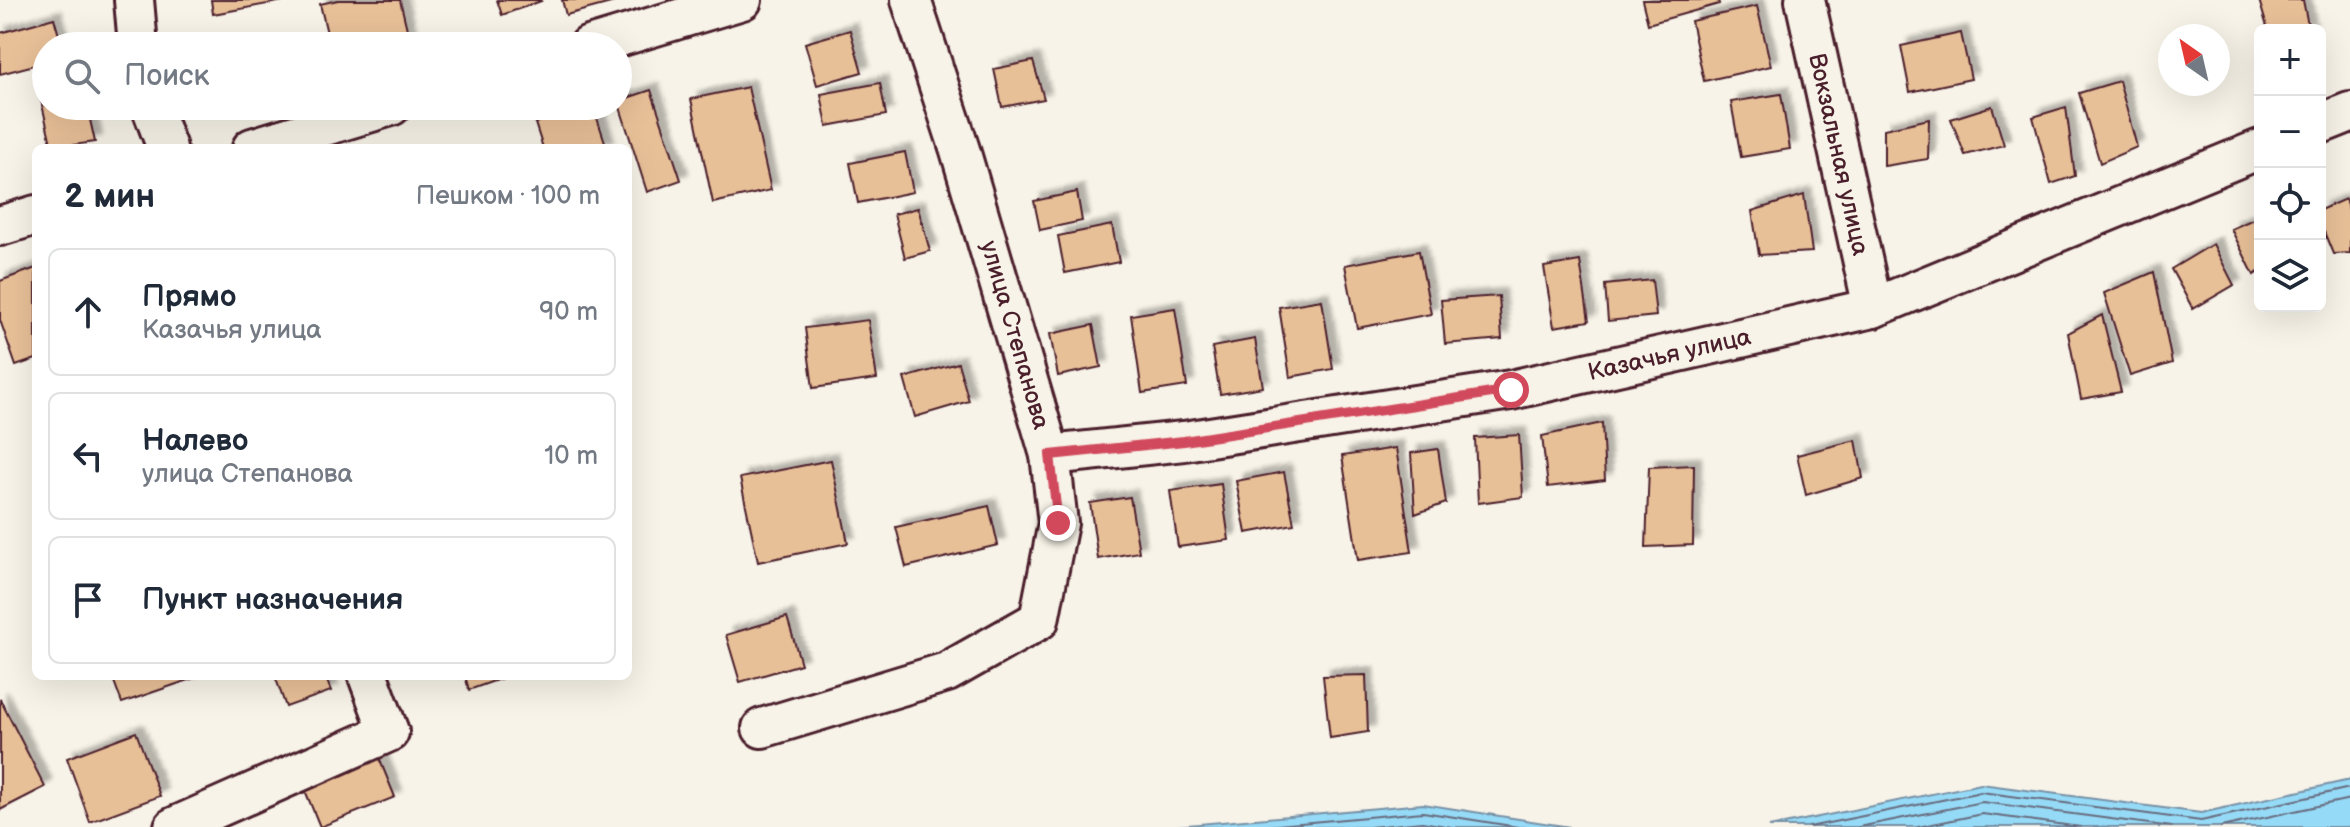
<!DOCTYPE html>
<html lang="ru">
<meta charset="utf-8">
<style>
:root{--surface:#fff;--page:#f2f2f3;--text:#1f2937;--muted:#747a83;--line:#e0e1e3}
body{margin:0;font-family:"Balsamiq Sans",sans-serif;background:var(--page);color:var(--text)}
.controls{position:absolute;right:24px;top:24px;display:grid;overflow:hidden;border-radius:12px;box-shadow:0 8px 32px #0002}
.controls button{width:72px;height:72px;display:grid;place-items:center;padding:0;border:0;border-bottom:2px solid var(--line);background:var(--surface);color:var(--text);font:40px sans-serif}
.compass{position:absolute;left:2158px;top:24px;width:72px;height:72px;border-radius:50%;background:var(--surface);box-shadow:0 8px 32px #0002;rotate:326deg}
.stop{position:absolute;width:24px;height:24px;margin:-18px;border:6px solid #d1495b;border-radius:50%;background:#fff}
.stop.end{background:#d1495b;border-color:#fff;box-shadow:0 2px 8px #0008}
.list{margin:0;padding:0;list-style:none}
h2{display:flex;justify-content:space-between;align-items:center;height:104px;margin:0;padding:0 32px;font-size:34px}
h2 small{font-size:26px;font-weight:400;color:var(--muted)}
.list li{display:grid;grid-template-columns:52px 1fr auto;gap:24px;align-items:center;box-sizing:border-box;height:128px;margin:0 16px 16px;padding:0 16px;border:2px solid var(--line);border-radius:12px}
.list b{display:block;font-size:30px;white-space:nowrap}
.list p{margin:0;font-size:26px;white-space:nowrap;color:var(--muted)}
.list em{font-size:26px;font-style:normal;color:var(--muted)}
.icon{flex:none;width:44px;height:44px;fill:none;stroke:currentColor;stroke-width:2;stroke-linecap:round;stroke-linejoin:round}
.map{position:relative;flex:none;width:2350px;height:827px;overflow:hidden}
.search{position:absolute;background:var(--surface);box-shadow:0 8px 32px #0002;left:32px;top:32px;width:600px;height:88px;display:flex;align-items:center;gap:20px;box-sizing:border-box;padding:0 28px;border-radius:44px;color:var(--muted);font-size:30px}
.panel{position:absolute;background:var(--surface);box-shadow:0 8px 32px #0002;left:32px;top:144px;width:600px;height:536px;border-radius:12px}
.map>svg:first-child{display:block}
.water{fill:#95dbf7;stroke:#7790a5;stroke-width:2}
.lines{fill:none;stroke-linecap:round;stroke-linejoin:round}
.shore{stroke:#686a7d;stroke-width:2}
.building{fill:#e8c098;stroke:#4a1f2b;stroke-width:2;filter:url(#shadow)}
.minor-casing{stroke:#4a1f2b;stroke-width:44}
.minor{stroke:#f7f3e8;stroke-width:38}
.route{stroke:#d1495b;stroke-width:10}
.labels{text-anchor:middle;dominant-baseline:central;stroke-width:8;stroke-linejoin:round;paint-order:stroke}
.street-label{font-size:24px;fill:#4a1f2b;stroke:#f7f3e8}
</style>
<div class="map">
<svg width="2350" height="827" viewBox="0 0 2350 827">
<defs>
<filter id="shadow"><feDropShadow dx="7" dy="-7" stdDeviation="2" flood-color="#0004"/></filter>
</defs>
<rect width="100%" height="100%" fill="#f7f3e8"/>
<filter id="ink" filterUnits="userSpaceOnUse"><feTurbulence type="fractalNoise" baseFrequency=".0125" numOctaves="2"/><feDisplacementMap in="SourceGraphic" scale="16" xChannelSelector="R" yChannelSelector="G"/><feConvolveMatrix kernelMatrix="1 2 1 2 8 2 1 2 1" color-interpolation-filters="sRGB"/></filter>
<g filter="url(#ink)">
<!-- water -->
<g class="water">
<polygon points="2350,780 2350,827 1769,827 1981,784 2201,813"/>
<polygon points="1423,804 1570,827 1165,827"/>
</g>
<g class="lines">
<!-- shore -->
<g class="shore">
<polyline points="1256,827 1423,812 1518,827"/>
<polyline points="1370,827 1422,822 1452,827"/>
<polyline points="1809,827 1981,792 2201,821 2350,788"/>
<polyline points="1859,827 1982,802 2172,827"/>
<polyline points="1918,827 1982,814 2081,827"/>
<polyline points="2221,827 2350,799"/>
</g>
</g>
<!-- building -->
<g class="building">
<polygon points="211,0 284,0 284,1 213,14"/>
<polygon points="338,0 400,0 411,46 330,46 320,4"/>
<polygon points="497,0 540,0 541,1 502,15"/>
<polygon points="562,0 622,0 566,15"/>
<polygon points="1642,0 1718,0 1719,4 1648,24"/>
<polygon points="2259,0 2303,0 2309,30 2268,30"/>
<polygon points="1757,6 1771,66 1704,81 1691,21"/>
<polygon points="54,18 62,46 46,46 46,62 0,74 0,33"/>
<polygon points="850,30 862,72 817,85 805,43"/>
<polygon points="1961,33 1971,79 1910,92 1901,46"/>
<polygon points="1033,61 1044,99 1002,107 994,69"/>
<polygon points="2119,81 2137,147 2100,163 2079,93"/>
<polygon points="880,83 886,115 827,126 821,94"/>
<polygon points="748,87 771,190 713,203 691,99"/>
<polygon points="651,90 681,180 647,192 618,101"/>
<polygon points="1781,94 1790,149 1741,157 1731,102"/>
<polygon points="46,99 46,106 87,106 95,142 52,148 41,100"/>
<polygon points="584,106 593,106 607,148 543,148 535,123"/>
<polygon points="1992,106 2004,145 1965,155 1951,119"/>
<polygon points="2066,107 2075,176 2051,184 2033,117"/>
<polygon points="1929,119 1928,159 1884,166 1884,129"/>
<polygon points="905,152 913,192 858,203 850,163"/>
<polygon points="1077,192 1082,221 1040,230 1034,201"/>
<polygon points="1804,195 1812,252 1759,255 1752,211"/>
<polygon points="2345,199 2350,213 2350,253 2333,254 2320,222 2320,210"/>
<polygon points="918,208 930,251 905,258 894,214"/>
<polygon points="2260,216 2260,271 2254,275 2231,229"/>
<polygon points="1112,225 1119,262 1065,273 1058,236"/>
<polygon points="2213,244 2234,285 2193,309 2171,269"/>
<polygon points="1419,251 1431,314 1357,328 1345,265"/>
<polygon points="1580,261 1589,321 1554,327 1544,267"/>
<polygon points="36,268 36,359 16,366 0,320 0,281"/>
<polygon points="2154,272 2172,363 2130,376 2104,293"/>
<polygon points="1652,280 1656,316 1608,321 1605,285"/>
<polygon points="1499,296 1502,339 1445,344 1441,300"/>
<polygon points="1322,300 1333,369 1290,377 1279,307"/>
<polygon points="1175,308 1187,386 1142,393 1131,315"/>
<polygon points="2102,315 2121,392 2081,399 2068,333"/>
<polygon points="868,320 877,379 813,388 805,328"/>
<polygon points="1093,325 1101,367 1058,376 1050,334"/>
<polygon points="1255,339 1263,387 1220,394 1212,347"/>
<polygon points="958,363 969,401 915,417 904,378"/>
<polygon points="1602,423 1605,480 1548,487 1542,436"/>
<polygon points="1519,435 1523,497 1478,503 1475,438"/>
<polygon points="1856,440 1863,478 1806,495 1797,455"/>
<polygon points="1396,448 1412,552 1358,560 1342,456"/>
<polygon points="1438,449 1446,503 1415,514 1411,453"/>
<polygon points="831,460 848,543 758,562 740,478"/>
<polygon points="1694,465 1693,545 1646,547 1649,467"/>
<polygon points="1284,472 1294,524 1246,533 1236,481"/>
<polygon points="1221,484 1229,540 1178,547 1170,491"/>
<polygon points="1130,497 1139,552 1098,559 1090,503"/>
<polygon points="989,506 998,545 906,567 896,527"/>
<polygon points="787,617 801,664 740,682 726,635"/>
<polygon points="1366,675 1368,732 1330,738 1323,676"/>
<polygon points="112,676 200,676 122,703"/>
<polygon points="275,676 325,676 331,691 286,707"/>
<polygon points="465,676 508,676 469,690"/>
<polygon points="0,699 45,787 0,810"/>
<polygon points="136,732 160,796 90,822 67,758"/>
<polygon points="377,753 395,797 320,827 302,783"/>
</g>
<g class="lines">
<!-- minor casing -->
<g class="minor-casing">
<g id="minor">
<polyline points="134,0 138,46"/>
<path id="s1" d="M1805,0L1873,308"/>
<polyline points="589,46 742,0"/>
<polyline points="151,106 167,148"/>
<polyline points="2320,124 2350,112"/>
<polyline points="252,148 391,106"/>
<polyline points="0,226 36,215"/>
<path id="s2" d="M1050,455L1184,441L1511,390L1873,308L2260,149"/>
<polyline points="762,728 947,672 1039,620 1058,523 1050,455 960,150 911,0"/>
<polyline points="174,827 389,732 368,676"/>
</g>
</g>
<!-- minor -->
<use href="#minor" class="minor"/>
</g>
</g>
<g class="lines" filter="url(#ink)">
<!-- route -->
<polyline class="route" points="1058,523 1050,455 1184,441 1511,390"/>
</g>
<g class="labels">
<!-- street labels -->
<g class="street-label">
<text stroke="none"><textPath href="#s1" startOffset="158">Вокзальная улица</textPath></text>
<text transform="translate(1015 335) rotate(74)">улица Степанова</text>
<text stroke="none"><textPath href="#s2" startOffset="628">Казачья улица</textPath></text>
</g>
</g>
</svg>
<div class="controls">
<button>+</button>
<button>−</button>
<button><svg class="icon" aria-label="locate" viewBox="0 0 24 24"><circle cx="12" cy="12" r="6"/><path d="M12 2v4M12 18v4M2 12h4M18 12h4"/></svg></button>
<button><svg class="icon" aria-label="layers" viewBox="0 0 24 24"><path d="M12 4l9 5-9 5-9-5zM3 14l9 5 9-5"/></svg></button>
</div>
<svg class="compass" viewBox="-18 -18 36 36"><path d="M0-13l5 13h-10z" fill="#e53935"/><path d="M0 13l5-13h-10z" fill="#747a83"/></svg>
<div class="stop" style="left:1511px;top:390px"></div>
<div class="stop end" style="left:1058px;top:523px"></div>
<div class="search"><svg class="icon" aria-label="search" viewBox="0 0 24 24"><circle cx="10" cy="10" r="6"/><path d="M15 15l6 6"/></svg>Поиск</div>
<section class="panel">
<h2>2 мин<small>Пешком · 100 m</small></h2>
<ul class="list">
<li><svg class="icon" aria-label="ahead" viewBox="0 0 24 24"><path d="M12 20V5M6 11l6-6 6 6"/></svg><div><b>Прямо</b><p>Казачья улица</p></div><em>90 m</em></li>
<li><svg class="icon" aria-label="left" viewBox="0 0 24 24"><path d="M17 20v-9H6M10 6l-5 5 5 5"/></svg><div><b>Налево</b><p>улица Степанова</p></div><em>10 m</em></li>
<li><svg class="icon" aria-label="arrive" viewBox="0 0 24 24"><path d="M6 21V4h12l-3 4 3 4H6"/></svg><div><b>Пункт назначения</b></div></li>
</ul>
</section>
</div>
